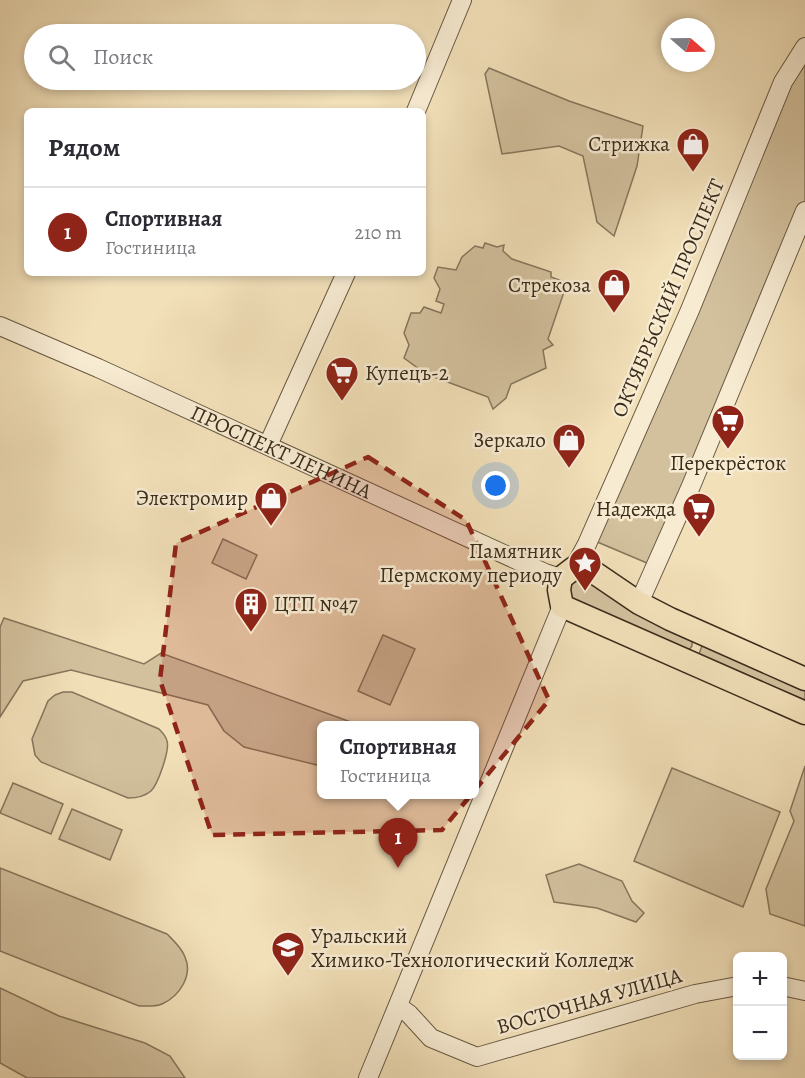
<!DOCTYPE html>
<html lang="ru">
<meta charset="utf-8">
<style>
:root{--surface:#fff;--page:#f2f2f3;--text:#2b2b33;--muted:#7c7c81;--line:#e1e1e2;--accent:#8f2418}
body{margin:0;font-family:Alegreya,serif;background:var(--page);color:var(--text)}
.controls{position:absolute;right:18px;bottom:18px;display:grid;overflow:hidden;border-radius:9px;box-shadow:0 3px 9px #0003}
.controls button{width:54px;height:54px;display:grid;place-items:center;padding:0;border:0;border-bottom:2px solid var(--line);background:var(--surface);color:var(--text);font:30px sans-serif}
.compass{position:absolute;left:661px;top:18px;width:54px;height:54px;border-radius:50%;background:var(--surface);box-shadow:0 3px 9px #0003;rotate:110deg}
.you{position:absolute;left:496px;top:486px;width:21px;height:21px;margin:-15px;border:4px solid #fff;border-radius:50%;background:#1a73e8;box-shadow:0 0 0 9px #1a73e833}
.badge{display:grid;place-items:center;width:39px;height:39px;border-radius:50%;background:var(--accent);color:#fff;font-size:20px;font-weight:700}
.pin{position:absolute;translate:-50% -50px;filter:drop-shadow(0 2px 3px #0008)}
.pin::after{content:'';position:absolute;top:32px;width:21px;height:18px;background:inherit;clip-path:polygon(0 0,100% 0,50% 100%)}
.popup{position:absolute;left:317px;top:721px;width:162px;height:78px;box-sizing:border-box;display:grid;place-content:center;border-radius:9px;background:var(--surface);filter:drop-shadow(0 2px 4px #0005);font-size:20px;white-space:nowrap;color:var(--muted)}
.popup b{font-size:22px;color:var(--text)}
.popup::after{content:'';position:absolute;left:50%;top:100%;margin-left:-12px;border:12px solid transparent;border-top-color:var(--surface)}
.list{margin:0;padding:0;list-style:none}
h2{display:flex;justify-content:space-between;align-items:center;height:78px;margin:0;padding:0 24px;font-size:26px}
h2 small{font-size:20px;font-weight:400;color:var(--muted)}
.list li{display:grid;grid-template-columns:39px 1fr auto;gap:18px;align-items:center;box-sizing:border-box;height:90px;padding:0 24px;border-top:2px solid var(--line)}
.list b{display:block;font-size:22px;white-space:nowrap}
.list p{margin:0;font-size:20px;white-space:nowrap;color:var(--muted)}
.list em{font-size:20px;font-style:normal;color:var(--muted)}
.icon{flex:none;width:33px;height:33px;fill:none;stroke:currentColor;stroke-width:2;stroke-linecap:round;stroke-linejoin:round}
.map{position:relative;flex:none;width:805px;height:1078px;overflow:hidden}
.search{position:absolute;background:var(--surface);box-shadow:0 3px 9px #0003;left:24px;top:24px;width:402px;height:66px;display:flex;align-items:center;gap:15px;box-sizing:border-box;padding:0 21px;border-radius:33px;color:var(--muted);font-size:22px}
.panel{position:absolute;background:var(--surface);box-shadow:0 3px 9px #0003;left:24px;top:108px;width:402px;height:168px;border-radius:9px}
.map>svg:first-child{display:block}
.green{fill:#d3c19e;stroke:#86765c;stroke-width:1.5}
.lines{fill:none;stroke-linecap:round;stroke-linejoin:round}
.minor-casing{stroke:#685942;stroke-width:20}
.major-casing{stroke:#3a2c1b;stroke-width:25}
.minor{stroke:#f7ebd2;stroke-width:18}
.major{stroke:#f2e0b9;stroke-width:22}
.marked{fill:#8f2418;fill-opacity:0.2;stroke:#8f2418;stroke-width:4.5;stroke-dasharray:12 8;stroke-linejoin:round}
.labels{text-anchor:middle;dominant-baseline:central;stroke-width:5;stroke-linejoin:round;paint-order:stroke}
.poi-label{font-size:21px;fill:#3a2c1b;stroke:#f7ebd2;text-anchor:end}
.street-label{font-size:21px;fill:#3a2c1b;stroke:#f7ebd2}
</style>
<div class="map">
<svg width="805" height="1078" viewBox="0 0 805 1078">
<rect width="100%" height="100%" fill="#f2e0b9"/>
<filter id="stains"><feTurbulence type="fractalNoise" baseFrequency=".00333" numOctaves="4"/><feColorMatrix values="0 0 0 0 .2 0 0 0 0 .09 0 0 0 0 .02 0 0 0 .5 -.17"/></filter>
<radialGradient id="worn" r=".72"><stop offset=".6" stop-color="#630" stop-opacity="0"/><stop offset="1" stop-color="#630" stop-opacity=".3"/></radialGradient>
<!-- green -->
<g class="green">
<polygon points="805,65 805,202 654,566 595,541 790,86"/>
<polygon points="489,68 569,101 643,126 637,166 614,236 597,222 583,156 559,146 502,154 485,74"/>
<polygon points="485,243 497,247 504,245 503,251 512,259 551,272 551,277 567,283 548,339 553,345 543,350 546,368 511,384 506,398 493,409 488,397 426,374 404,358 409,345 404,333 411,313 420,313 424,307 441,313 444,304 436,301 440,289 434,278 438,267 456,270 462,257 475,246 483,248"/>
<polygon points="223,539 257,555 246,579 212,563"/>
<polygon points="581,574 692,641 692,646 689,650 573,602 568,593 569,581"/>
<polygon points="4,618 144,664 161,653 359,725 322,726 321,766 244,747 224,731 208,705 71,670 23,681 0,717 0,627"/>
<polygon points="383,635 415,649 390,705 358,691"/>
<polygon points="703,643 805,683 805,700 699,654"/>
<path d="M63,692H72L159,729C162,732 166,736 167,741C170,750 158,784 151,791C144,797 137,798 128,798L41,762L35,755L32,739L48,701L55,695Z"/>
<polygon points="805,766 805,926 770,914 766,889 794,821 790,811"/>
<polygon points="672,768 780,812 743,907 634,861"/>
<polygon points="13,783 63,804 51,834 0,813"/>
<polygon points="72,809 122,830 110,860 59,839"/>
<polygon points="579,864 622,881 632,901 644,913 636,922 597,908 554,902 546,875"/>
<path d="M0,868L167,934C174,941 182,948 185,957C193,975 180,996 162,1004C155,1007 147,1006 139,1006L0,951Z"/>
<polygon points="0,988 59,1016 145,1043 170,1056 185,1078 27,1078 0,1063"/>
</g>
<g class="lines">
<!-- minor casing -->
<g class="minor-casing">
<g id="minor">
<polyline points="416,111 462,0"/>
<path id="s1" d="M0,326L98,368L545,573L561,578"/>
<polyline points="268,445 346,273"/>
<polyline points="574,568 587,544 690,310 783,82 805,47"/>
<polyline points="639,603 691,486 805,211"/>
<polyline points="782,986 805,991"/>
<polyline points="398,1006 409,1014 431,1038 477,1057 695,994 738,986"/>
<polyline points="368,1078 562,606"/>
</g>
</g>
<!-- major casing -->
<g class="major-casing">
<polyline id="major" points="805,679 670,619 639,603 586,567 574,568 561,578 559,590 562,606 805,713"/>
</g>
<!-- minor -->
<use href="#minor" class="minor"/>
<!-- major -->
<use href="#major" class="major"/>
</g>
<!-- marked area -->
<path class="marked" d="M368,457L466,520L549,700L442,830L212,835L160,680L176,543Z"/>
<!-- icons -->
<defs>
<g id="shop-pin" transform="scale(1.725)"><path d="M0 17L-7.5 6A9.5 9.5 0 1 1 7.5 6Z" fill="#8f2418" stroke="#f7ebd2"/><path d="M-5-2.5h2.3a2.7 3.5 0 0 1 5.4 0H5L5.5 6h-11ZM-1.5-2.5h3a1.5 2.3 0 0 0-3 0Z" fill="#fff"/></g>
<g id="supermarket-pin" transform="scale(1.725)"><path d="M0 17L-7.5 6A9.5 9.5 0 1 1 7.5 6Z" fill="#8f2418" stroke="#f7ebd2"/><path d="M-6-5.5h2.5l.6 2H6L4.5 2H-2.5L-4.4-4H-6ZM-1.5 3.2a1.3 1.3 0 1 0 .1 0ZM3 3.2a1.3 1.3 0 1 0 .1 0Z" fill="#fff"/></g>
<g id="sight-pin" transform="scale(1.725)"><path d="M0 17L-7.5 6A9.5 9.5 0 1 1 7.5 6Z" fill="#8f2418" stroke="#f7ebd2"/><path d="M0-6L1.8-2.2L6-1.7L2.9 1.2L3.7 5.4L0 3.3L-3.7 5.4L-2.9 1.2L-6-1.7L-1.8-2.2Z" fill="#fff"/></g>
<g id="building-pin" transform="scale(1.725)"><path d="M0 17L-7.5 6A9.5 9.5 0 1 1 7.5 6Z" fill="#8f2418" stroke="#f7ebd2"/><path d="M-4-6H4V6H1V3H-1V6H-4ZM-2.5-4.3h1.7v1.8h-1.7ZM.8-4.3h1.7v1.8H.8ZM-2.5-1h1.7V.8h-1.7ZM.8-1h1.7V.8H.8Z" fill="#fff"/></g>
<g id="university-pin" transform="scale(1.725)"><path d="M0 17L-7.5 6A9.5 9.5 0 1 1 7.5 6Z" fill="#8f2418" stroke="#f7ebd2"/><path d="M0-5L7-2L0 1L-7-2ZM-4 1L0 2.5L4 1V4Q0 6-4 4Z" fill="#fff"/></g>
</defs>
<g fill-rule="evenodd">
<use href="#shop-pin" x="693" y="144"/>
<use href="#shop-pin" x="614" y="285"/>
<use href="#supermarket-pin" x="342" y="373"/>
<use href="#supermarket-pin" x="728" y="421"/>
<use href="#shop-pin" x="569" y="440"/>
<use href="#shop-pin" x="271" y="498"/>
<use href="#supermarket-pin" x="699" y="509"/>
<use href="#sight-pin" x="585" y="563"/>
<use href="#building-pin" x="251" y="604"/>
<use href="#university-pin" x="288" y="948"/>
</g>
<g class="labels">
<!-- poi labels -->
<g class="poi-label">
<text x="670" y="144">Стрижка</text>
<text x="591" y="285">Стрекоза</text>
<text x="365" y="373" text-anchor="start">Купецъ-2</text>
<text x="546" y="440">Зеркало</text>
<text x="728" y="463" text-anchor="middle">Перекрёсток</text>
<text x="248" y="498">Электромир</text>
<text x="676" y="509">Надежда</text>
<text x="562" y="551">Памятник<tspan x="562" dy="24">Пермскому периоду</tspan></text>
<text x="274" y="604" text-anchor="start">ЦТП №47</text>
<text x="311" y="936" text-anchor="start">Уральский<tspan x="311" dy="24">Химико-Технологический Колледж</tspan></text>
</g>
<!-- street labels -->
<g class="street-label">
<text transform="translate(668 298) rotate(-67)">ОКТЯБРЬСКИЙ ПРОСПЕКТ</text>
<text stroke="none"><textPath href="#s1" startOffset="308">ПРОСПЕКТ ЛЕНИНА</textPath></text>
<text transform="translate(589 1001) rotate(-16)">ВОСТОЧНАЯ УЛИЦА</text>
</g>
</g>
<rect width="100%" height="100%" filter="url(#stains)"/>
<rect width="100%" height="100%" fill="url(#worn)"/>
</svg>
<div class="controls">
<button>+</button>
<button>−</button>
</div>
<svg class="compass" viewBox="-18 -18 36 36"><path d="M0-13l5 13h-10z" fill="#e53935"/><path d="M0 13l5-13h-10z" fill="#7c7c81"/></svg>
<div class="you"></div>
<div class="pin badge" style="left:398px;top:868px">1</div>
<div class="popup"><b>Спортивная</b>Гостиница</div>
<div class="search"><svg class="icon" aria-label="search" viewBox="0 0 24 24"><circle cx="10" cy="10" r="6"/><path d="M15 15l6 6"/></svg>Поиск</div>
<section class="panel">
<h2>Рядом<small></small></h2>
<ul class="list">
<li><span class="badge">1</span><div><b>Спортивная</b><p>Гостиница</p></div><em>210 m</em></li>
</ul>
</section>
</div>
